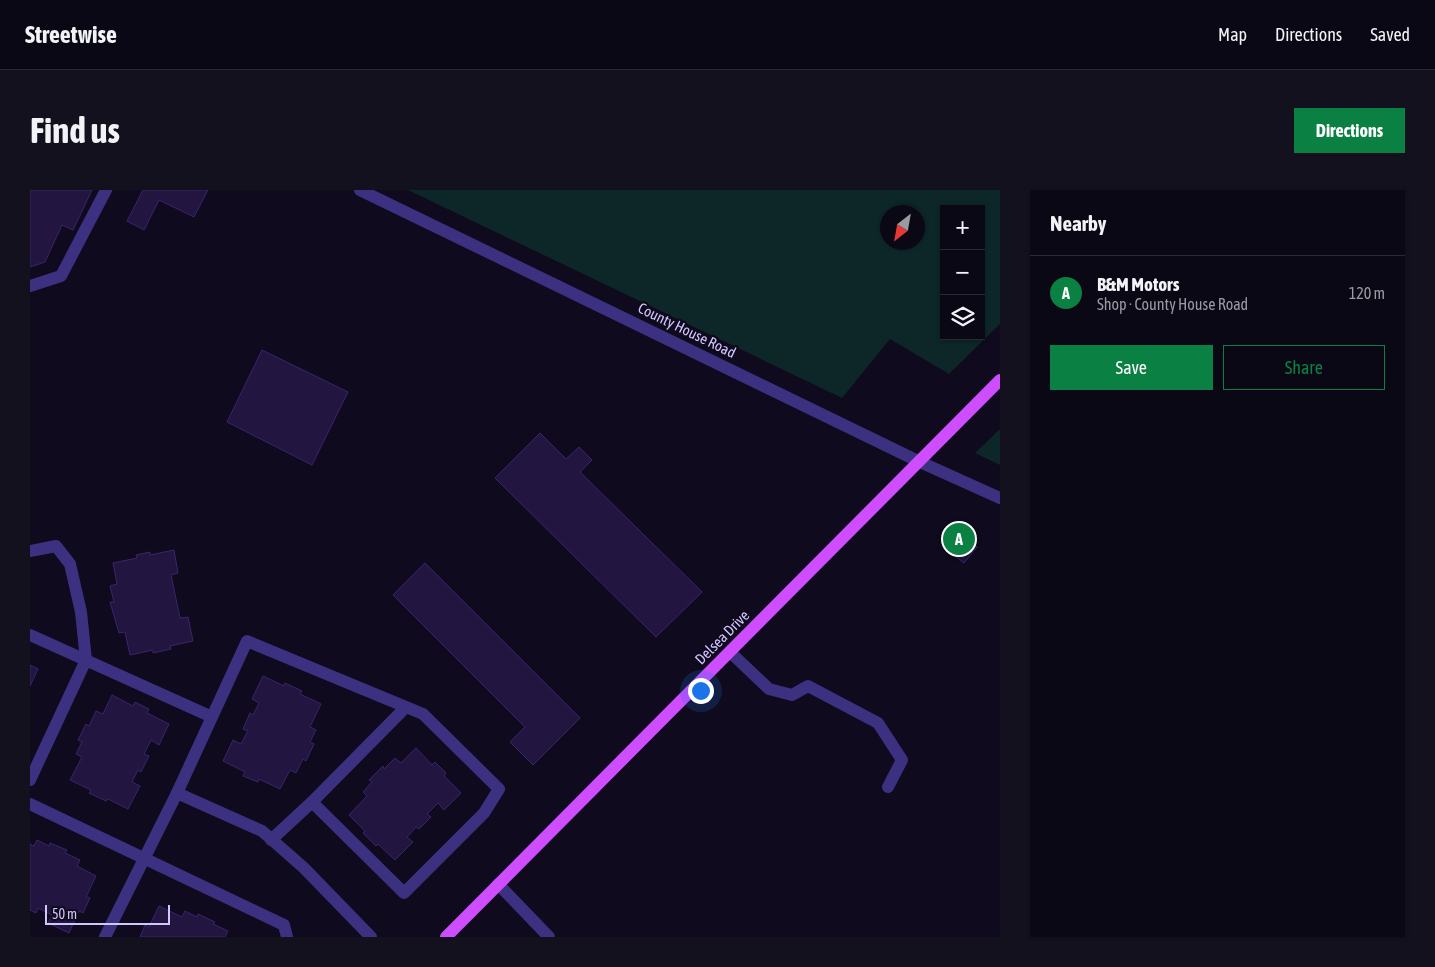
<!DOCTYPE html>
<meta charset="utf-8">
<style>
:root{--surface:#0b0816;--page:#14111f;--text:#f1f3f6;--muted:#9a9aa1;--line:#2b2935;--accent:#0b8043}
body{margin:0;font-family:"Asap Condensed",sans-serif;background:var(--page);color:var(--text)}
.controls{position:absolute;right:15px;top:15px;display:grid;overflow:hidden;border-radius:0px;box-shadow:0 1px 4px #0004}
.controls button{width:45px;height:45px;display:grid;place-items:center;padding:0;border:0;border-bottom:1px solid var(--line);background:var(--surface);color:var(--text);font:25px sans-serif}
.compass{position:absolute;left:850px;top:15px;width:45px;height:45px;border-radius:50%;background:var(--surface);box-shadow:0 1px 4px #0004;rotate:211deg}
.scale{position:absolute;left:15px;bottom:12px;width:125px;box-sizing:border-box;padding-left:5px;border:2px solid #d2c6ff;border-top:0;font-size:14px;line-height:18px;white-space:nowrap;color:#d2c6ff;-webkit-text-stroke:4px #0f0a1d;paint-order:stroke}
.you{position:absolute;left:670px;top:500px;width:18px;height:18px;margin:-12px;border:4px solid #fff;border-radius:50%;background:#1a73e8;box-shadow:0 0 0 8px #1a73e833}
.badge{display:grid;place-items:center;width:32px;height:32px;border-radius:50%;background:var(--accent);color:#fff;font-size:16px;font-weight:700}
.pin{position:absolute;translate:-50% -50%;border:2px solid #fff;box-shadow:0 1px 5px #0006}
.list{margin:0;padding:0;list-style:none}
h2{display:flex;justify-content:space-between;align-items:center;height:65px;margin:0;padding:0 20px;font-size:21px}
h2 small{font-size:16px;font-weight:400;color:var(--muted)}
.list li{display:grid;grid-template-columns:32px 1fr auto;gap:15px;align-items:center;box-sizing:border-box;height:75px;padding:0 20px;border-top:1px solid var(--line)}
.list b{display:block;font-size:19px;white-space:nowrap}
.list p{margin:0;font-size:16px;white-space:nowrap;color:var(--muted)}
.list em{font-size:16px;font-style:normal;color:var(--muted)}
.actions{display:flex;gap:10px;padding:15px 20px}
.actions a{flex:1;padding:11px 0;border:1px solid var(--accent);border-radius:0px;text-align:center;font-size:18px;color:var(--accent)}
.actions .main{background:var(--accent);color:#fff}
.icon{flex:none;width:28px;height:28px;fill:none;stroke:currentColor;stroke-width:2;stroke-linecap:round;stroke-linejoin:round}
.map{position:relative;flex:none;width:970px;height:747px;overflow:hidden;border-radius:0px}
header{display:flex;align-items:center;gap:30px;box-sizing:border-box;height:70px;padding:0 25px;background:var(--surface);border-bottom:1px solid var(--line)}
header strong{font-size:24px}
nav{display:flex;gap:28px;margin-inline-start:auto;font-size:18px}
.intro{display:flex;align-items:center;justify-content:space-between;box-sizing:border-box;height:120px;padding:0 30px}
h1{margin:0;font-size:35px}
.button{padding:12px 22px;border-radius:0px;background:var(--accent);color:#fff;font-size:18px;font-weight:700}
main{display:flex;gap:30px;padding:0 30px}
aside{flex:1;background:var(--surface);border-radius:0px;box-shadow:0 1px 4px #0004}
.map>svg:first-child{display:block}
.green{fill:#0d2627;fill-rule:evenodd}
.building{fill:#22153f;stroke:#3a256d}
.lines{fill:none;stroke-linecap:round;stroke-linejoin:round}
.minor{stroke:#3c3180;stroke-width:12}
.major{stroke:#ce4dff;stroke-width:12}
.labels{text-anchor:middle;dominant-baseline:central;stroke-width:4.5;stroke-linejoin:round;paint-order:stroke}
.street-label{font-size:15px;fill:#d2c6ff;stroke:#0f0a1d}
</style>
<header>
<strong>Streetwise</strong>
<nav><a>Map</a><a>Directions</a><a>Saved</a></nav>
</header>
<div class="intro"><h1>Find us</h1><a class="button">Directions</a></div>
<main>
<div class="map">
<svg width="970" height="747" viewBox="0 0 970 747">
<rect width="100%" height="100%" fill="#0f0a1d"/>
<!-- green -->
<g class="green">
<path d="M378,0H970V134L919,184L860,149L812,208ZM914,19H951V146H914ZM858,22H888V52H858Z"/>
<polygon points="970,239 970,275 945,263"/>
</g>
<!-- building -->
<g class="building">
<polygon points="0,0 62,0 43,40 32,35 15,72 0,77"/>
<polygon points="113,0 178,0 164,27 129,10 114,40 97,31"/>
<polygon points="232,160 318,202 282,275 197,232"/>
<polygon points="510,243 536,269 549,257 562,270 550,282 672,402 626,447 465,288"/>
<polygon points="927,341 947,357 934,373 914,357"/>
<polygon points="144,360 148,383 141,385 150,428 158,427 163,451 140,456 141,459 123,463 123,460 100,465 95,442 89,443 80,412 84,412 80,396 87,394 83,373 107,368 106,365 120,362 120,365"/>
<polygon points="395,373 550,528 503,575 480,552 495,537 363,405"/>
<polygon points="0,475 8,479 0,496"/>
<polygon points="233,486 254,496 255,493 272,501 270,504 291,514 280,537 286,540 280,552 284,554 276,571 273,569 266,583 260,580 250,599 229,589 228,592 213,586 215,582 193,571 203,550 211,554 218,541 213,539 220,523 223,525 229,513 222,509"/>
<polygon points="82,505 103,516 105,512 119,519 117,523 139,534 129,555 121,550 114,564 119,566 111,582 108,580 102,592 110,596 98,619 78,609 76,611 59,603 61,600 40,590 52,567 46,564 52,552 48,550 56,534 59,536 66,521 73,524"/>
<polygon points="386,558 402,575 405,572 416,583 414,586 431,603 414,620 408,613 397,624 401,627 389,639 386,637 377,647 383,652 365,670 348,654 346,656 333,643 335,641 319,625 337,606 333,602 342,592 339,590 353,576 354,579 365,568 371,573"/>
<polygon points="7,650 19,656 20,653 37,660 35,663 50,670 47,676 66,686 56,707 60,708 53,723 49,721 39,743 18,733 22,725 8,718 6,723 0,720 0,654 4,656"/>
<polygon points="129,716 152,727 155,721 167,727 168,724 185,732 183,734 198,741 195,747 110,747 115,735 119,737"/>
</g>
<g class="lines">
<!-- minor -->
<g class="minor">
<polyline points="330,0 890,272 970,308"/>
<polyline points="0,96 31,86 76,0"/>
<polyline points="0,361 26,356 40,374 51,422 56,470 0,590"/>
<polyline points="0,445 182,527"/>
<polyline points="700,462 739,499 762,505 778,496 848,533 872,570 858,597"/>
<polyline points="282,612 375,518"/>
<polyline points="0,614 254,735 257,747"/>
<polyline points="241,650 282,612 374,703 454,623 469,599 393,524 217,451 147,603 232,641 274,678 341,747"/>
<polyline points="468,694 519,747"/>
<polyline points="75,747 147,603"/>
</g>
<!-- major -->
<polyline class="major" points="416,747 970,190"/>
</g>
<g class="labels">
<!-- street labels -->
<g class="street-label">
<text transform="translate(657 140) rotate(26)">County House Road</text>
<text transform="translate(692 447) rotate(-45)">Delsea Drive</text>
</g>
</g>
</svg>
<div class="controls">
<button>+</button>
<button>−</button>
<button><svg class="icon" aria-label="layers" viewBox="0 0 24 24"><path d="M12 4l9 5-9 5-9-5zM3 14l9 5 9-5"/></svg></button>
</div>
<svg class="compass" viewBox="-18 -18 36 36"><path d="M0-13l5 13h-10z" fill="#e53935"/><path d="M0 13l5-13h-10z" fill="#9a9aa1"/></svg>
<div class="scale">50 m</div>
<div class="you"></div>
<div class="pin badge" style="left:929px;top:349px">A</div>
</div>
<aside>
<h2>Nearby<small></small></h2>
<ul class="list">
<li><span class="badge">A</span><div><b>B&amp;M Motors</b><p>Shop · County House Road</p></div><em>120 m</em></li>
</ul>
<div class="actions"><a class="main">Save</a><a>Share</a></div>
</aside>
</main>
